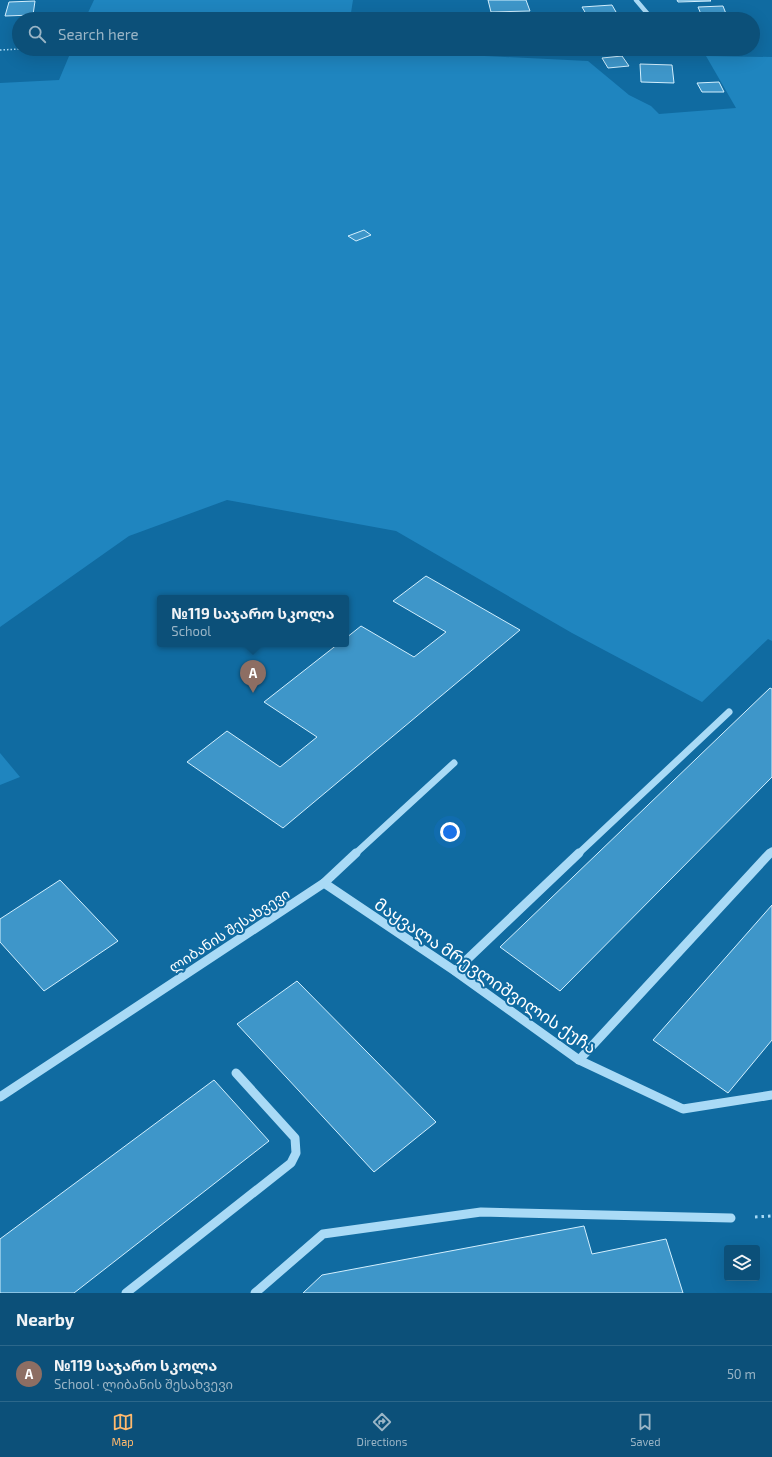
<!DOCTYPE html>
<meta charset="utf-8">
<style>
:root{--surface:#0c5079;--page:#1a5a80;--text:#f1f3f6;--muted:#9ab5c6;--line:#2c678a;--accent:#ffb96d}
body{margin:0;font-family:"Exo 2","Noto Sans Georgian",sans-serif;background:var(--page);color:var(--text)}
.controls{position:absolute;right:12px;bottom:12px;display:grid;overflow:hidden;border-radius:4px;box-shadow:0 4px 16px #0002}
.controls button{width:36px;height:36px;display:grid;place-items:center;padding:0;border:0;border-bottom:1px solid var(--line);background:var(--surface);color:var(--text);font:20px sans-serif}
.you{position:absolute;left:450px;top:832px;width:14px;height:14px;margin:-10px;border:3px solid #fff;border-radius:50%;background:#1a73e8;box-shadow:0 0 0 6px #1a73e833}
.badge{display:grid;place-items:center;width:26px;height:26px;border-radius:50%;background:var(--accent);color:#fff;font-size:13px;font-weight:700}
.pin{position:absolute;translate:-50% -33px;filter:drop-shadow(0 1px 2px #0008)}
.pin::after{content:'';position:absolute;top:21px;width:14px;height:12px;background:inherit;clip-path:polygon(0 0,100% 0,50% 100%)}
.popup{position:absolute;left:157px;top:595px;width:192px;height:52px;box-sizing:border-box;display:grid;place-content:center;border-radius:4px;background:var(--surface);filter:drop-shadow(0 1px 3px #0005);font-size:13px;white-space:nowrap;color:var(--muted)}
.popup b{font-size:15px;color:var(--text)}
.popup::after{content:'';position:absolute;left:50%;top:100%;margin-left:-8px;border:8px solid transparent;border-top-color:var(--surface)}
.list{margin:0;padding:0;list-style:none}
h2{display:flex;justify-content:space-between;align-items:center;height:52px;margin:0;padding:0 16px;font-size:17px}
h2 small{font-size:13px;font-weight:400;color:var(--muted)}
.list li{display:grid;grid-template-columns:26px 1fr auto;gap:12px;align-items:center;box-sizing:border-box;height:56px;padding:0 16px;border-top:1px solid var(--line)}
.list b{display:block;font-size:15px;white-space:nowrap}
.list p{margin:0;font-size:13px;white-space:nowrap;color:var(--muted)}
.list em{font-size:13px;font-style:normal;color:var(--muted)}
.icon{flex:none;width:22px;height:22px;fill:none;stroke:currentColor;stroke-width:2;stroke-linecap:round;stroke-linejoin:round}
.map{position:relative;flex:none;width:772px;height:1293px;overflow:hidden}
.search{position:absolute;background:var(--surface);box-shadow:0 4px 16px #0002;left:12px;right:12px;top:12px;height:44px;display:flex;align-items:center;gap:10px;box-sizing:border-box;padding:0 14px;border-radius:22px;color:var(--muted);font-size:15px}
.sheet{height:108px;background:var(--surface)}
nav{display:flex;justify-content:space-around;align-items:center;box-sizing:border-box;height:56px;border-top:1px solid var(--line);background:var(--surface);font-size:11px;color:var(--muted)}
nav a{display:grid;justify-items:center;gap:2px}
nav .on{color:var(--accent)}
.map>svg:first-child{display:block}
.green{fill:#1f85bf}
.building{fill:#3e96c9;stroke:#d2effe}
.lines{fill:none;stroke-linecap:round;stroke-linejoin:round}
.path-far1{stroke:#a9daf6;stroke-width:1.5;stroke-dasharray:1.5 2;stroke-linecap:butt}
.path{stroke:#a9daf6;stroke-width:3;stroke-dasharray:2.5 4;stroke-linecap:butt}
.minor-far2{stroke:#a9daf6;stroke-width:4.5}
.minor-far1{stroke:#a9daf6;stroke-width:7}
.minor{stroke:#a9daf6;stroke-width:9}
.labels{text-anchor:middle;dominant-baseline:central;stroke-width:4;stroke-linejoin:round;paint-order:stroke}
.street-label{font-size:14px;fill:#fff;stroke:#106ba1}
.near-street-label{font-size:17px;fill:#fff;stroke:#106ba1}
</style>
<div class="map">
<svg width="772" height="1293" viewBox="0 0 772 1293">
<rect width="100%" height="100%" fill="#106ba1"/>
<!-- green -->
<g class="green">
<polygon points="94,0 353,0 350,19 85,19"/>
<polygon points="72,49 345,49 588,61 629,95 651,106 659,114 736,108 706,56 772,57 772,641 768,639 702,702 572,633 396,531 227,500 129,536 0,627 0,83 59,80"/>
<polygon points="0,753 20,777 0,785"/>
</g>
<!-- building -->
<g class="building">
<polygon points="488,0 526,0 530,11 491,12"/>
<polygon points="677,0 710,0 711,1 678,2"/>
<polygon points="35,1 33,15 5,16 9,2"/>
<polygon points="612,5 620,19 589,19 582,7"/>
<polygon points="723,6 728,19 703,19 698,7"/>
<polygon points="681,49 708,49 709,51 682,51"/>
<polygon points="622,56 629,66 608,68 602,58"/>
<polygon points="640,64 672,65 674,83 641,82"/>
<polygon points="719,82 724,92 702,92 697,83"/>
<polygon points="364,230 371,235 356,241 348,236"/>
<polygon points="426,576 520,630 283,828 187,762 227,731 280,767 317,737 264,702 338,644 346,644 346,638 361,626 414,657 446,632 393,601"/>
<polygon points="770,688 772,689 772,777 560,991 500,947"/>
<polygon points="60,880 118,941 44,991 0,942 0,919"/>
<polygon points="772,905 772,1040 728,1093 653,1040"/>
<polygon points="297,981 436,1122 374,1172 237,1024"/>
<polygon points="214,1080 269,1141 74,1293 0,1293 0,1239"/>
<polygon points="584,1226 592,1254 666,1239 683,1293 303,1293 322,1275"/>
</g>
<g class="lines">
<!-- path-far1 -->
<polyline class="path-far1" points="0,50 20,49"/>
<!-- path -->
<polyline class="path" points="755,1217 772,1216"/>
<!-- minor-far2 -->
<polyline class="minor-far2" points="636,0 652,19"/>
<!-- minor-far1 -->
<g class="minor-far1">
<polyline points="355,854 454,763"/>
<polyline points="578,854 729,712"/>
<polyline points="769,854 772,851"/>
</g>
<!-- minor -->
<g class="minor">
<polyline points="324,883 455,971 579,1060 683,1109 772,1095"/>
<polyline points="455,971 579,853"/>
<polyline points="579,1060 770,853"/>
<polyline points="0,1097 324,883 356,853"/>
<polyline points="126,1293 291,1163 296,1153 295,1138 236,1073"/>
<polyline points="255,1293 323,1234 481,1212 731,1218"/>
</g>
</g>
<g class="labels">
<!-- street labels -->
<g class="street-label">
<text transform="translate(229 930) rotate(-33)">ლიბანის შესახვევი</text>
</g>
<!-- near-street labels -->
<g class="near-street-label">
<text transform="translate(486 975) rotate(34)">მაყვალა მრევლიშვილის ქუჩა</text>
</g>
</g>
</svg>
<div class="controls">
<button><svg class="icon" aria-label="layers" viewBox="0 0 24 24"><path d="M12 4l9 5-9 5-9-5zM3 14l9 5 9-5"/></svg></button>
</div>
<div class="you"></div>
<div class="pin badge" style="left:253px;top:693px;background:#8d6e63">A</div>
<div class="popup"><b>№119 საჯარო სკოლა</b>School</div>
<div class="search"><svg class="icon" aria-label="search" viewBox="0 0 24 24"><circle cx="10" cy="10" r="6"/><path d="M15 15l6 6"/></svg>Search here</div>
</div>
<section class="sheet">
<h2>Nearby<small></small></h2>
<ul class="list">
<li><span class="badge" style="background:#8d6e63">A</span><div><b>№119 საჯარო სკოლა</b><p>School · ლიბანის შესახვევი</p></div><em>50 m</em></li>
</ul>
</section>
<nav>
<a class="on"><svg class="icon" aria-label="map" viewBox="0 0 24 24"><path d="M3 6l6-2 6 2 6-2v14l-6 2-6-2-6 2zM9 4v14M15 6v14"/></svg>Map</a>
<a><svg class="icon" aria-label="directions" viewBox="0 0 24 24"><path d="M12 3l9 9-9 9-9-9zM9 14v-3h6M13 9l2 2-2 2"/></svg>Directions</a>
<a><svg class="icon" aria-label="saved" viewBox="0 0 24 24"><path d="M7 4h10v16l-5-4-5 4z"/></svg>Saved</a>
</nav>
